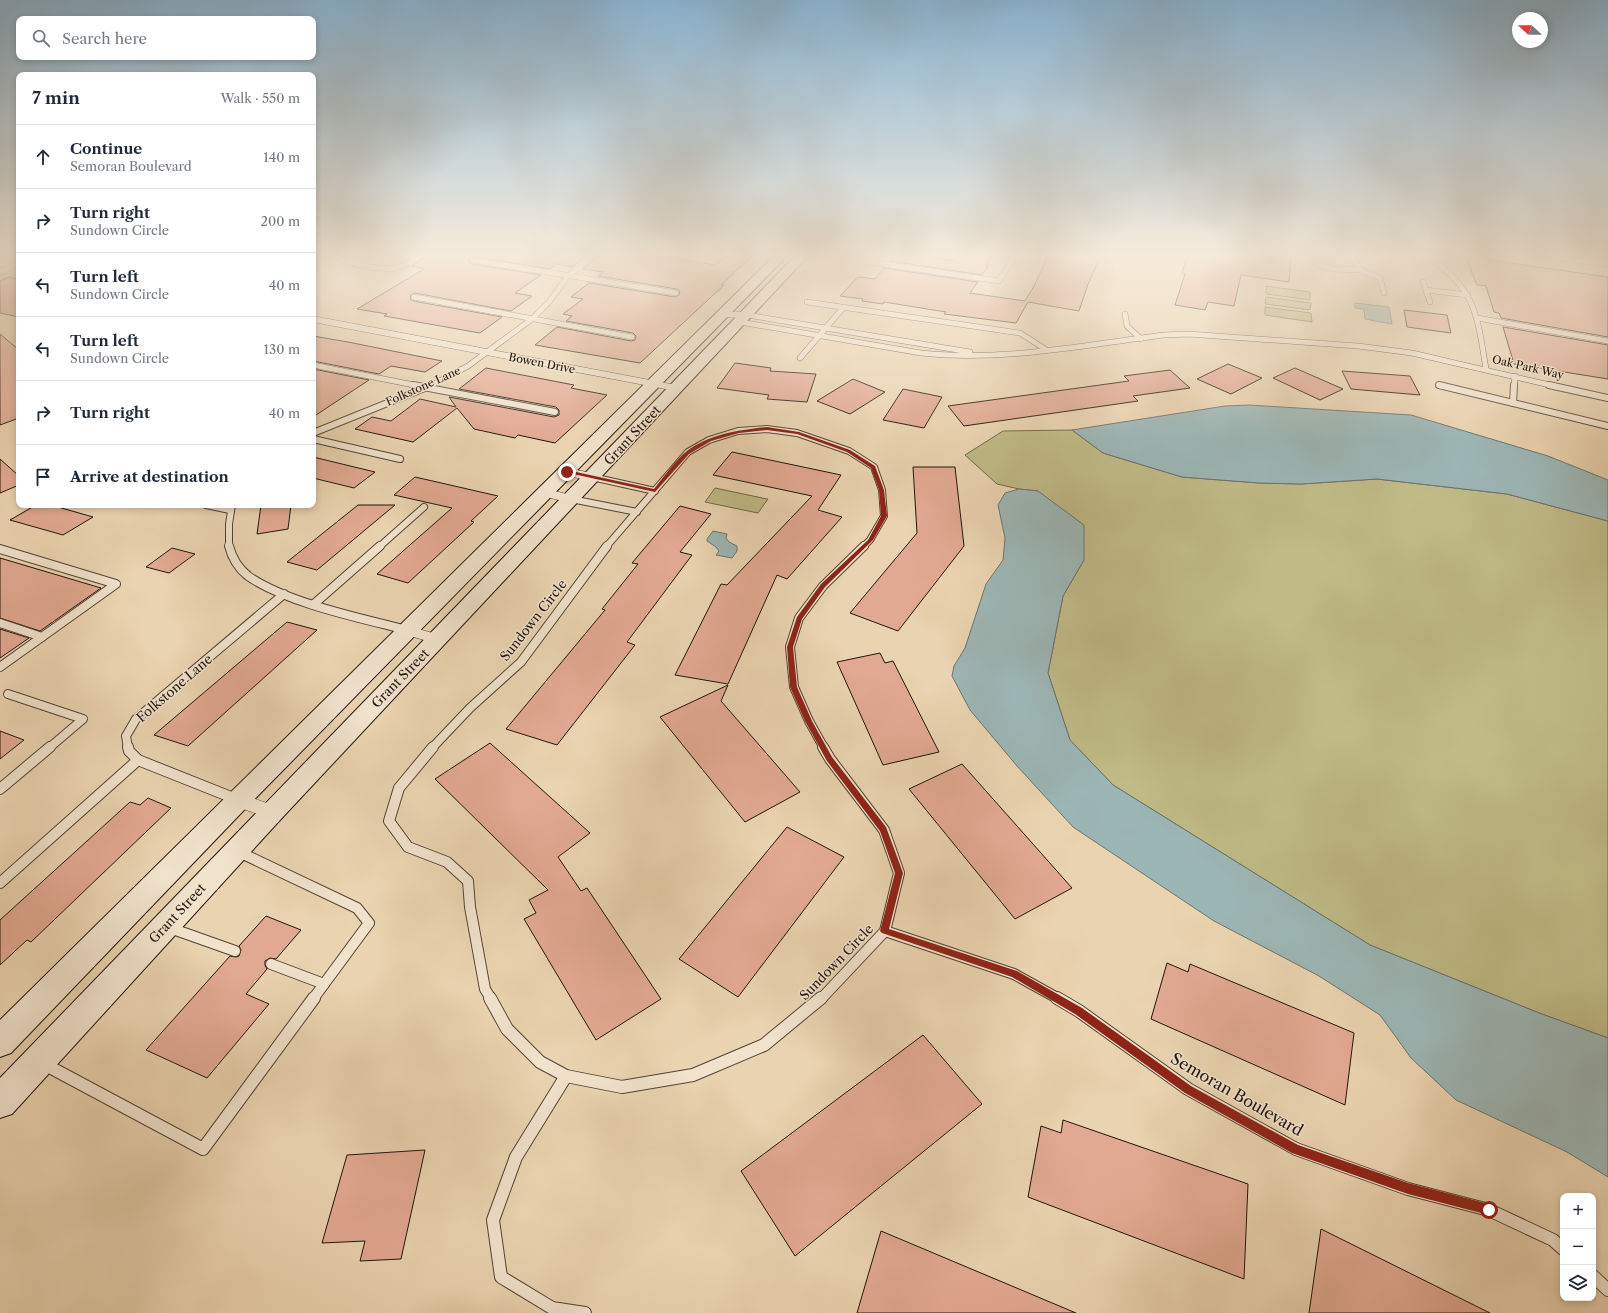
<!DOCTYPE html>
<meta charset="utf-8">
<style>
:root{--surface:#fff;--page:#f6f6f7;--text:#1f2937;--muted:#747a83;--line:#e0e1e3}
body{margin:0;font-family:"Libre Caslon Text",serif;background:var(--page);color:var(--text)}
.controls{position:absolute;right:12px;bottom:12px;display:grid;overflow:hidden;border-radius:8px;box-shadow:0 2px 6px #0003}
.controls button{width:36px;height:36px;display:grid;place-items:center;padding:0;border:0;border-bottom:1px solid var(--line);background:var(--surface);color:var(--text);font:20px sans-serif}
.compass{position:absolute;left:1512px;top:12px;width:36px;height:36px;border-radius:50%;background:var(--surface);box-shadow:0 2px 6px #0003;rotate:291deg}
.stop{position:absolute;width:12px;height:12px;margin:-9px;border:3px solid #8f2418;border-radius:50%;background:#fff}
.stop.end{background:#8f2418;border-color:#fff;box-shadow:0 1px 4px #0008}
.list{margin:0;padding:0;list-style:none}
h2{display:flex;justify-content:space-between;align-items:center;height:52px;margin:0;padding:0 16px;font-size:17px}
h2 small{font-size:13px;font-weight:400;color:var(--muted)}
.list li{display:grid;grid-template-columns:26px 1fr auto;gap:12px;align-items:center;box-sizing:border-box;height:64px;padding:0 16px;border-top:1px solid var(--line)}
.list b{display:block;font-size:15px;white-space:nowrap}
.list p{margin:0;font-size:13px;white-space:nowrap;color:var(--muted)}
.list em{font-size:13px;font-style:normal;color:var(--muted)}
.icon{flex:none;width:22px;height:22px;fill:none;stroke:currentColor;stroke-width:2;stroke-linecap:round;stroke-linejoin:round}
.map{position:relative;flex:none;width:1608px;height:1313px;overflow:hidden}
.search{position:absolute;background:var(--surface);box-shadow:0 2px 6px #0003;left:16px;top:16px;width:300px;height:44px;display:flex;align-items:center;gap:10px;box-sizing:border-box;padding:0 14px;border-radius:8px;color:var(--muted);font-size:15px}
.panel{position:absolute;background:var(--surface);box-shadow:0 2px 6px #0003;left:16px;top:72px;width:300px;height:436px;border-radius:8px}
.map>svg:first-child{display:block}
.green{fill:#bfba86;stroke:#70684a}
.water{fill:#9cb6b5;stroke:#6a7672}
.building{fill:#e2a992;stroke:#20150e}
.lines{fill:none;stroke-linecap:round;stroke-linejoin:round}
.lane-far4-casing{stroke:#524436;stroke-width:6}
.lane-far3-casing{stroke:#524436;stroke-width:8}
.lane-far2-casing{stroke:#524436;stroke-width:10}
.lane-far1-casing{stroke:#524436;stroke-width:12}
.lane-casing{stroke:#524436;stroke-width:14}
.street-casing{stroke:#524436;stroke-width:1}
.secondary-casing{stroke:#20150e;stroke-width:2}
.lane-far4{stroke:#f1e2cc;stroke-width:5}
.lane-far3{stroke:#f1e2cc;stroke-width:6}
.lane-far2{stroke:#f1e2cc;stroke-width:8}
.lane-far1{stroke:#f1e2cc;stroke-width:10}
.lane{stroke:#f1e2cc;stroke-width:12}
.street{fill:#f1e2cc;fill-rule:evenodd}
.secondary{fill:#f1e2cc;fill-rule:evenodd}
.route{fill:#8f2418}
.labels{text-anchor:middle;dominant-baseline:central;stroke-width:3;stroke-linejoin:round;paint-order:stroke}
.far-street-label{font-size:11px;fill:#20150e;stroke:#f1e2cc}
.street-label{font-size:13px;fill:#20150e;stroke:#f1e2cc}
.near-street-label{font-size:16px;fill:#20150e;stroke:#f1e2cc}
</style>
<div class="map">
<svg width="1608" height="1313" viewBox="0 0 1608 1313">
<rect width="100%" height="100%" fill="#ead3b0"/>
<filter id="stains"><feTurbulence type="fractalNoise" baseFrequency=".005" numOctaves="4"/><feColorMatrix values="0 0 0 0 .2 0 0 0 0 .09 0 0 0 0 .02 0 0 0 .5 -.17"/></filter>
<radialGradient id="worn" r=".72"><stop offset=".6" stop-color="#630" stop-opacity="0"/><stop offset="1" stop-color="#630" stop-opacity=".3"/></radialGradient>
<!-- green -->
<g class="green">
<polygon points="1266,286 1310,292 1310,300 1266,294"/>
<polygon points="1266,297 1311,303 1310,310 1265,304"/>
<polygon points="1265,307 1311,313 1312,322 1265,315"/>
<polygon points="1072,430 1103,453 1182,477 1259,483 1301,484 1377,479 1507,494 1608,521 1608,1038 1539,1013 1370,945 1113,785 1070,740 1048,673 1063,596 1084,560 1038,491 1019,489 997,484 965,455 1003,431"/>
<polygon points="715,488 767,499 768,499 758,513 705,502"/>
</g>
<!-- water -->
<g class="water">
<polygon points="1355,303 1389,307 1392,324 1365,319 1364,309 1355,308"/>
<polygon points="1249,405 1411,415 1548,456 1608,480 1608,521 1507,494 1377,479 1301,484 1259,483 1182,477 1103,453 1072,430 1225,406"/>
<polygon points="1019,489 1038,491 1084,525 1084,560 1063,596 1048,673 1070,740 1113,785 1370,945 1539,1013 1608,1038 1608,1177 1567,1152 1456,1100 1411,1058 1380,1015 1319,976 1214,921 1073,827 1017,766 970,710 952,676 954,666 965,648 986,584 1003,560 1005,538 998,505 1005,493"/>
<polygon points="713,531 727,534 726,538 729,542 737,546 737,551 732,558 716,555 719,551 716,547 707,541 707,539"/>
</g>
<!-- building -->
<g class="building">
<polygon points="425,256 472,256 468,260 471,264 541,275 515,293 532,296 511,311 415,293 411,295 410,299 413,301 502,317 480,333 384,316 387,314 357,309 424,269 412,266 423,259"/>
<polygon points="472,256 586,256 572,267 557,264 550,269"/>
<polygon points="596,256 660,256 715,265 725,256 752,256 721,285 724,285 640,363 535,345 557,327 631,341 635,340 636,336 633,333 566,321 572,316 563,314 583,299 571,297 589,283 675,297 679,295 680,291 677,289 598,276 603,272 583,269 595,259"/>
<polygon points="895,256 925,256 956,261 959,256 992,256 986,265 989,265 982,275 890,261"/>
<polygon points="1048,256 1101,256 1088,284 1079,311 1028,302 1016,323 944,314 946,312 884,302 883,304 862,301 863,299 840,296 858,277 875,279 884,268 978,282 970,293 1025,301 1034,286"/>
<polygon points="1187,256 1291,256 1289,282 1241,275 1234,306 1208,302 1205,310 1175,305 1185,274 1182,273"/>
<polygon points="1465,256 1487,256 1489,260 1608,277 1608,337 1501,318 1499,313 1494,312 1486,286 1477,285"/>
<polygon points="9,277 19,279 19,317 0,313 0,281"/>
<polygon points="1404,310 1447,315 1451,333 1407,327"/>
<polygon points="1503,327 1608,345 1608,379 1514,364"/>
<polygon points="0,334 19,350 19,418 0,425"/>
<polygon points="313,336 348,342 442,361 425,372 391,366 379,374 313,361"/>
<polygon points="735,363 771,368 770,371 816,374 807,402 767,399 769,395 717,388"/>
<polygon points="1228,364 1262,378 1231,394 1197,379"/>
<polygon points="486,368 574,385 571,388 607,395 555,443 518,435 515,438 474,429 457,408 413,442 355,429 372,417 391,421 420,399 456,407 449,397 554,417 559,415 559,410 556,407 459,389"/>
<polygon points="1295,368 1343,389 1320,400 1273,378"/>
<polygon points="313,369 369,380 313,417"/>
<polygon points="1170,370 1190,388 1133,396 1138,401 964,426 948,406 1129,381 1124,376"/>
<polygon points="1342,371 1410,376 1420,395 1351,389"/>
<polygon points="853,379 885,392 850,414 817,401"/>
<polygon points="903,389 942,397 924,428 883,420"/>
<polygon points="732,452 841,475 818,510 842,517 787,579 777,575 728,684 675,675 721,584 727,585 812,496 713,475"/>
<polygon points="313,457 375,472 354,488 313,478"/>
<polygon points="0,459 19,476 19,485 0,493"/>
<polygon points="913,467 955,467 964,546 898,631 850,613 917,533"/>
<polygon points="415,477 498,496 471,521 474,522 408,583 377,574 452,508 394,495"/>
<polygon points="36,505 51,505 93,517 63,535 10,520"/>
<polygon points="261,505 291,505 288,529 257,534"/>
<polygon points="358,505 395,505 317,570 287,562"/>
<polygon points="680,506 711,514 680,552 692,555 627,642 635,645 557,745 506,729 605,610 602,609 638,564 632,563"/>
<polygon points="172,548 195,554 169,573 146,567"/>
<polygon points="0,558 101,588 40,631 0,618"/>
<polygon points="287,622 317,630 188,746 154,735"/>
<polygon points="0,629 29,638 0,658"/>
<polygon points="880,653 885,663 893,661 939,752 883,765 837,662"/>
<polygon points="728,685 721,701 800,792 745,822 660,717"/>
<polygon points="0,731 24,740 0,759"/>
<polygon points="490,743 590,833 558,857 581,891 587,888 661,999 596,1040 524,919 536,913 529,900 548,890 435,779"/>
<polygon points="962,764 1072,888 1015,919 909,789"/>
<polygon points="148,798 171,808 31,942 27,940 0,965 0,920 130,802 140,805"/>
<polygon points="787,827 844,857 738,997 679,959"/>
<polygon points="266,916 301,930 276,959 270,958 265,961 265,965 267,969 246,994 269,1004 207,1078 146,1050 230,956 236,957 239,956 241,950 239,946"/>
<polygon points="1167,963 1188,972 1190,964 1354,1033 1345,1105 1151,1019"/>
<polygon points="923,1035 982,1104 795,1256 741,1171"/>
<polygon points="1063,1120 1248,1184 1244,1279 1028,1197 1041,1126 1061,1133"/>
<polygon points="425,1150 401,1259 360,1261 365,1241 322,1243 347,1155"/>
<polygon points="1321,1229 1490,1313 1309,1313"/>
<polygon points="881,1231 1076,1313 857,1313"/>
</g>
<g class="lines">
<!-- lane-far4 casing -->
<g class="lane-far4-casing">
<g id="lane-far4">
<path d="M335,256C347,265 381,270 396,268C405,266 413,261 421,256"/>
<polyline points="875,256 870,262 999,281 1015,256"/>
<polyline points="1314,256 1319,265 1332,269 1361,270 1350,256"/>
<path d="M1427,256C1476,289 1477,314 1486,369"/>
<polyline points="1541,256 1608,264"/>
<polyline points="472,260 676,293"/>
<polyline points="1361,270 1380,278 1384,293"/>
<polyline points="0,272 19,264"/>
<polyline points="1423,282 1430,302"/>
<polyline points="1426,290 1468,295"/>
<polyline points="414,297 632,337"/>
<polyline points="807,302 1020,333 1045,349"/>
<polyline points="1125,314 1127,326 1141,339"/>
<polyline points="747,315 970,352"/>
<polyline points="1477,318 1608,341"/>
<path d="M740,322L921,353C1002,362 1084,345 1164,335L1188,334L1358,346L1412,353L1554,386"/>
<polyline points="800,358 843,308"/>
<polyline points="313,365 419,386"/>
<polyline points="1439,385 1441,386"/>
<polyline points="430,386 468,366 532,319 549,302 568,276 592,256"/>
<polyline points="1514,386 1515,376"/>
</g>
</g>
<!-- lane-far3 casing -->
<g class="lane-far3-casing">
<g id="lane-far3">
<polyline points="413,385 555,412"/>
<polyline points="1439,385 1608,426"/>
<polyline points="1549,385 1608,398"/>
<polyline points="1513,403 1514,385"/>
<polyline points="313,433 432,385"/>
<polyline points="313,439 400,459"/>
<polyline points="592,477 655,491"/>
<polyline points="571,499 637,512"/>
<polyline points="206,505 230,510"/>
<polyline points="229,547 229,524 232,505"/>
<polyline points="379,547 424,507"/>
<polyline points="606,547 688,452 709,440 738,431 767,429 797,433 849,451 874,467 882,490 884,516 870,540 863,547"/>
</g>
</g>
<!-- lane-far2 casing -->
<g class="lane-far2-casing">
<g id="lane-far2">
<path d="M229,546C232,558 238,568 248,576C287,603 360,618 407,630"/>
<polyline points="0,549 116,584 0,667"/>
<polyline points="314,604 380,546"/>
<polyline points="0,623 42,637"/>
<polyline points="8,694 83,719 49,748"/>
<polyline points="128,748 126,736 136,719 284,594"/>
<polyline points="432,748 470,708 521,662 607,546"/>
<polyline points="824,748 809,721 794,687 790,647 799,618 823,586 864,546"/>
</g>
</g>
<!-- lane-far1 casing -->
<g class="lane-far1-casing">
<g id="lane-far1">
<polyline points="128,747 129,751 138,760 236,799"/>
<polyline points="433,747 399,788 389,821 408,847 447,862 468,881 470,907 485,989 491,999"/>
<polyline points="0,789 50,747"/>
<polyline points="239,852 357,908 369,923 313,999"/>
<polyline points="0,883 138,760"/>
<polyline points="170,928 235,951"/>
<polyline points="885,931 1014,974 1059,999"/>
<polyline points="271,964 324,984"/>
<polyline points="821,999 885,931 899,873 884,830 830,759 823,747"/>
</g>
</g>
<!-- lane casing -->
<g class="lane-casing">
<g id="lane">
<polyline points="490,998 507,1029 540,1062 566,1076 622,1087 693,1075 764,1045 821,998"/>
<polyline points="1057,998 1079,1011 1188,1089 1296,1149 1408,1189 1489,1210 1553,1240 1563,1249"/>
<polyline points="44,1064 203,1149 314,998"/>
<polyline points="566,1076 516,1157 493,1220 501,1277 552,1308 585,1313"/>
<polyline points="1593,1276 1608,1290"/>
</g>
</g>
<!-- street casing -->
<g class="street-casing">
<g id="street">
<polygon points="0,256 19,259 19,265 0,262"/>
<polygon points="722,312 747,312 752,315 747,318 719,317 717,315"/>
<polygon points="313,316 676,385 681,388 676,391 313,322"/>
<polygon points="567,468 596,474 598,477 596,480 592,481 563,475 561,472 563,469"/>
<polygon points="546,489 575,496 577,499 575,502 571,503 542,496 540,493 542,490"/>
<polygon points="408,626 443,636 445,639 443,642 438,644 403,634 401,631 403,628"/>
<polygon points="238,793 278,807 281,812 278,817 272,819 232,805 229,800 232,795"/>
</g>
</g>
<!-- secondary casing -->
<g class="secondary-casing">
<g id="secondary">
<polygon points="774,256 787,256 247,807 11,1053 0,1057 0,1020"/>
<polygon points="795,256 808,256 281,819 12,1114 0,1118 0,1078"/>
</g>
</g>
<!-- lane-far4 -->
<use href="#lane-far4" class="lane-far4"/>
<!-- lane-far3 -->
<use href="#lane-far3" class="lane-far3"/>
<!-- lane-far2 -->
<use href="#lane-far2" class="lane-far2"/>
<!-- lane-far1 -->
<use href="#lane-far1" class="lane-far1"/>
<!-- lane -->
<use href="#lane" class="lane"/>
<!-- street -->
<use href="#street" class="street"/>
<!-- secondary -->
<use href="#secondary" class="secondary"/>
</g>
<!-- sky -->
<linearGradient id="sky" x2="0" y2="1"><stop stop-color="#89b5d4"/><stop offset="0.58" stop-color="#f6ebdb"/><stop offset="1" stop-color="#f6ebdb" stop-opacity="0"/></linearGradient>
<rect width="1608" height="440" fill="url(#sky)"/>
<!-- route -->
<path class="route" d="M767,427L799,432L850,450L875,466L884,490L887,516L873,540L825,587L802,619L793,647L797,687L812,721L832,757L886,827L903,873L889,929L1017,971L1082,1008L1191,1086L1298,1145L1408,1183L1489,1204L1493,1206L1495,1210L1493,1213L1489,1215L1408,1194L1292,1153L1185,1093L1075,1014L1012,977L882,933L880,931L895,873L880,831L827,761L805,721L790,687L787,647L797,617L821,584L868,540L881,516L879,490L871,468L847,452L797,434L767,430L739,433L711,441L689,454L655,492L564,472L567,470L654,489C663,478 676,459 687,451C710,434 739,430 767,427Z"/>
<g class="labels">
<!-- far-street labels -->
<g class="far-street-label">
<text transform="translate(542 363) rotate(11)">Bowen Drive</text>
<text transform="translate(1528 367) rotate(13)">Oak Park Way</text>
<text transform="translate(423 386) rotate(-24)">Folkstone Lane</text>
</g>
<!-- street labels -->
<g class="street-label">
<text transform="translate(632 435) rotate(-47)">Grant Street</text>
<text transform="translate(533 620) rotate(-52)">Sundown Circle</text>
<text transform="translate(400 678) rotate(-46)">Grant Street</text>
<text transform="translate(174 688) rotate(-41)">Folkstone Lane</text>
<text transform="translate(177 913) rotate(-47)">Grant Street</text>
<text transform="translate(836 962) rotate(-46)">Sundown Circle</text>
</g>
<!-- near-street labels -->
<g class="near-street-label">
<text transform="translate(1237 1094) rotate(30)">Semoran Boulevard</text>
</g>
</g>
<rect width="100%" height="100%" filter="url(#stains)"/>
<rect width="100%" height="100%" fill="url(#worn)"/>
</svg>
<div class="controls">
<button>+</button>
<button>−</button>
<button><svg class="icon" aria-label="layers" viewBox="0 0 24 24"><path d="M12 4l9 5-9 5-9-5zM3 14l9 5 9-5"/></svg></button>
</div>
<svg class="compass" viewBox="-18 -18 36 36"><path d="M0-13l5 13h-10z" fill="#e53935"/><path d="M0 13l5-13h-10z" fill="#747a83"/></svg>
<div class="stop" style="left:1489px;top:1210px"></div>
<div class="stop end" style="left:567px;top:472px"></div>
<div class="search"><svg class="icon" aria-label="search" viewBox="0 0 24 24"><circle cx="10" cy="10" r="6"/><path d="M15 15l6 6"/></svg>Search here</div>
<section class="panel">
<h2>7 min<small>Walk · 550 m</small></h2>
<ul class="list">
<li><svg class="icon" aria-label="ahead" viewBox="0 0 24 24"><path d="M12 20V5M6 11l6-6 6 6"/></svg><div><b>Continue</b><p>Semoran Boulevard</p></div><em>140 m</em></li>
<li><svg class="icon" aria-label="right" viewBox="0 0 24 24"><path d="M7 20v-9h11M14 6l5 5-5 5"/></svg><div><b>Turn right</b><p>Sundown Circle</p></div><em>200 m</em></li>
<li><svg class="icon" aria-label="left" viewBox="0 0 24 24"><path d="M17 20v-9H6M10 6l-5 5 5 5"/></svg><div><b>Turn left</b><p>Sundown Circle</p></div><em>40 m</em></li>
<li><svg class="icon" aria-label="left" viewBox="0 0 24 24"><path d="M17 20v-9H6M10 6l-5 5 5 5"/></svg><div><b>Turn left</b><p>Sundown Circle</p></div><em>130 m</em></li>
<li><svg class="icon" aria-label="right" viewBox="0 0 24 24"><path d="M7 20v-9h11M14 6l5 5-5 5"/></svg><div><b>Turn right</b></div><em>40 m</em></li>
<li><svg class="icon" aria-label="arrive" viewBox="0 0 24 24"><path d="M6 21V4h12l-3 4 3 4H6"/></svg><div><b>Arrive at destination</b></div></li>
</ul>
</section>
</div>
